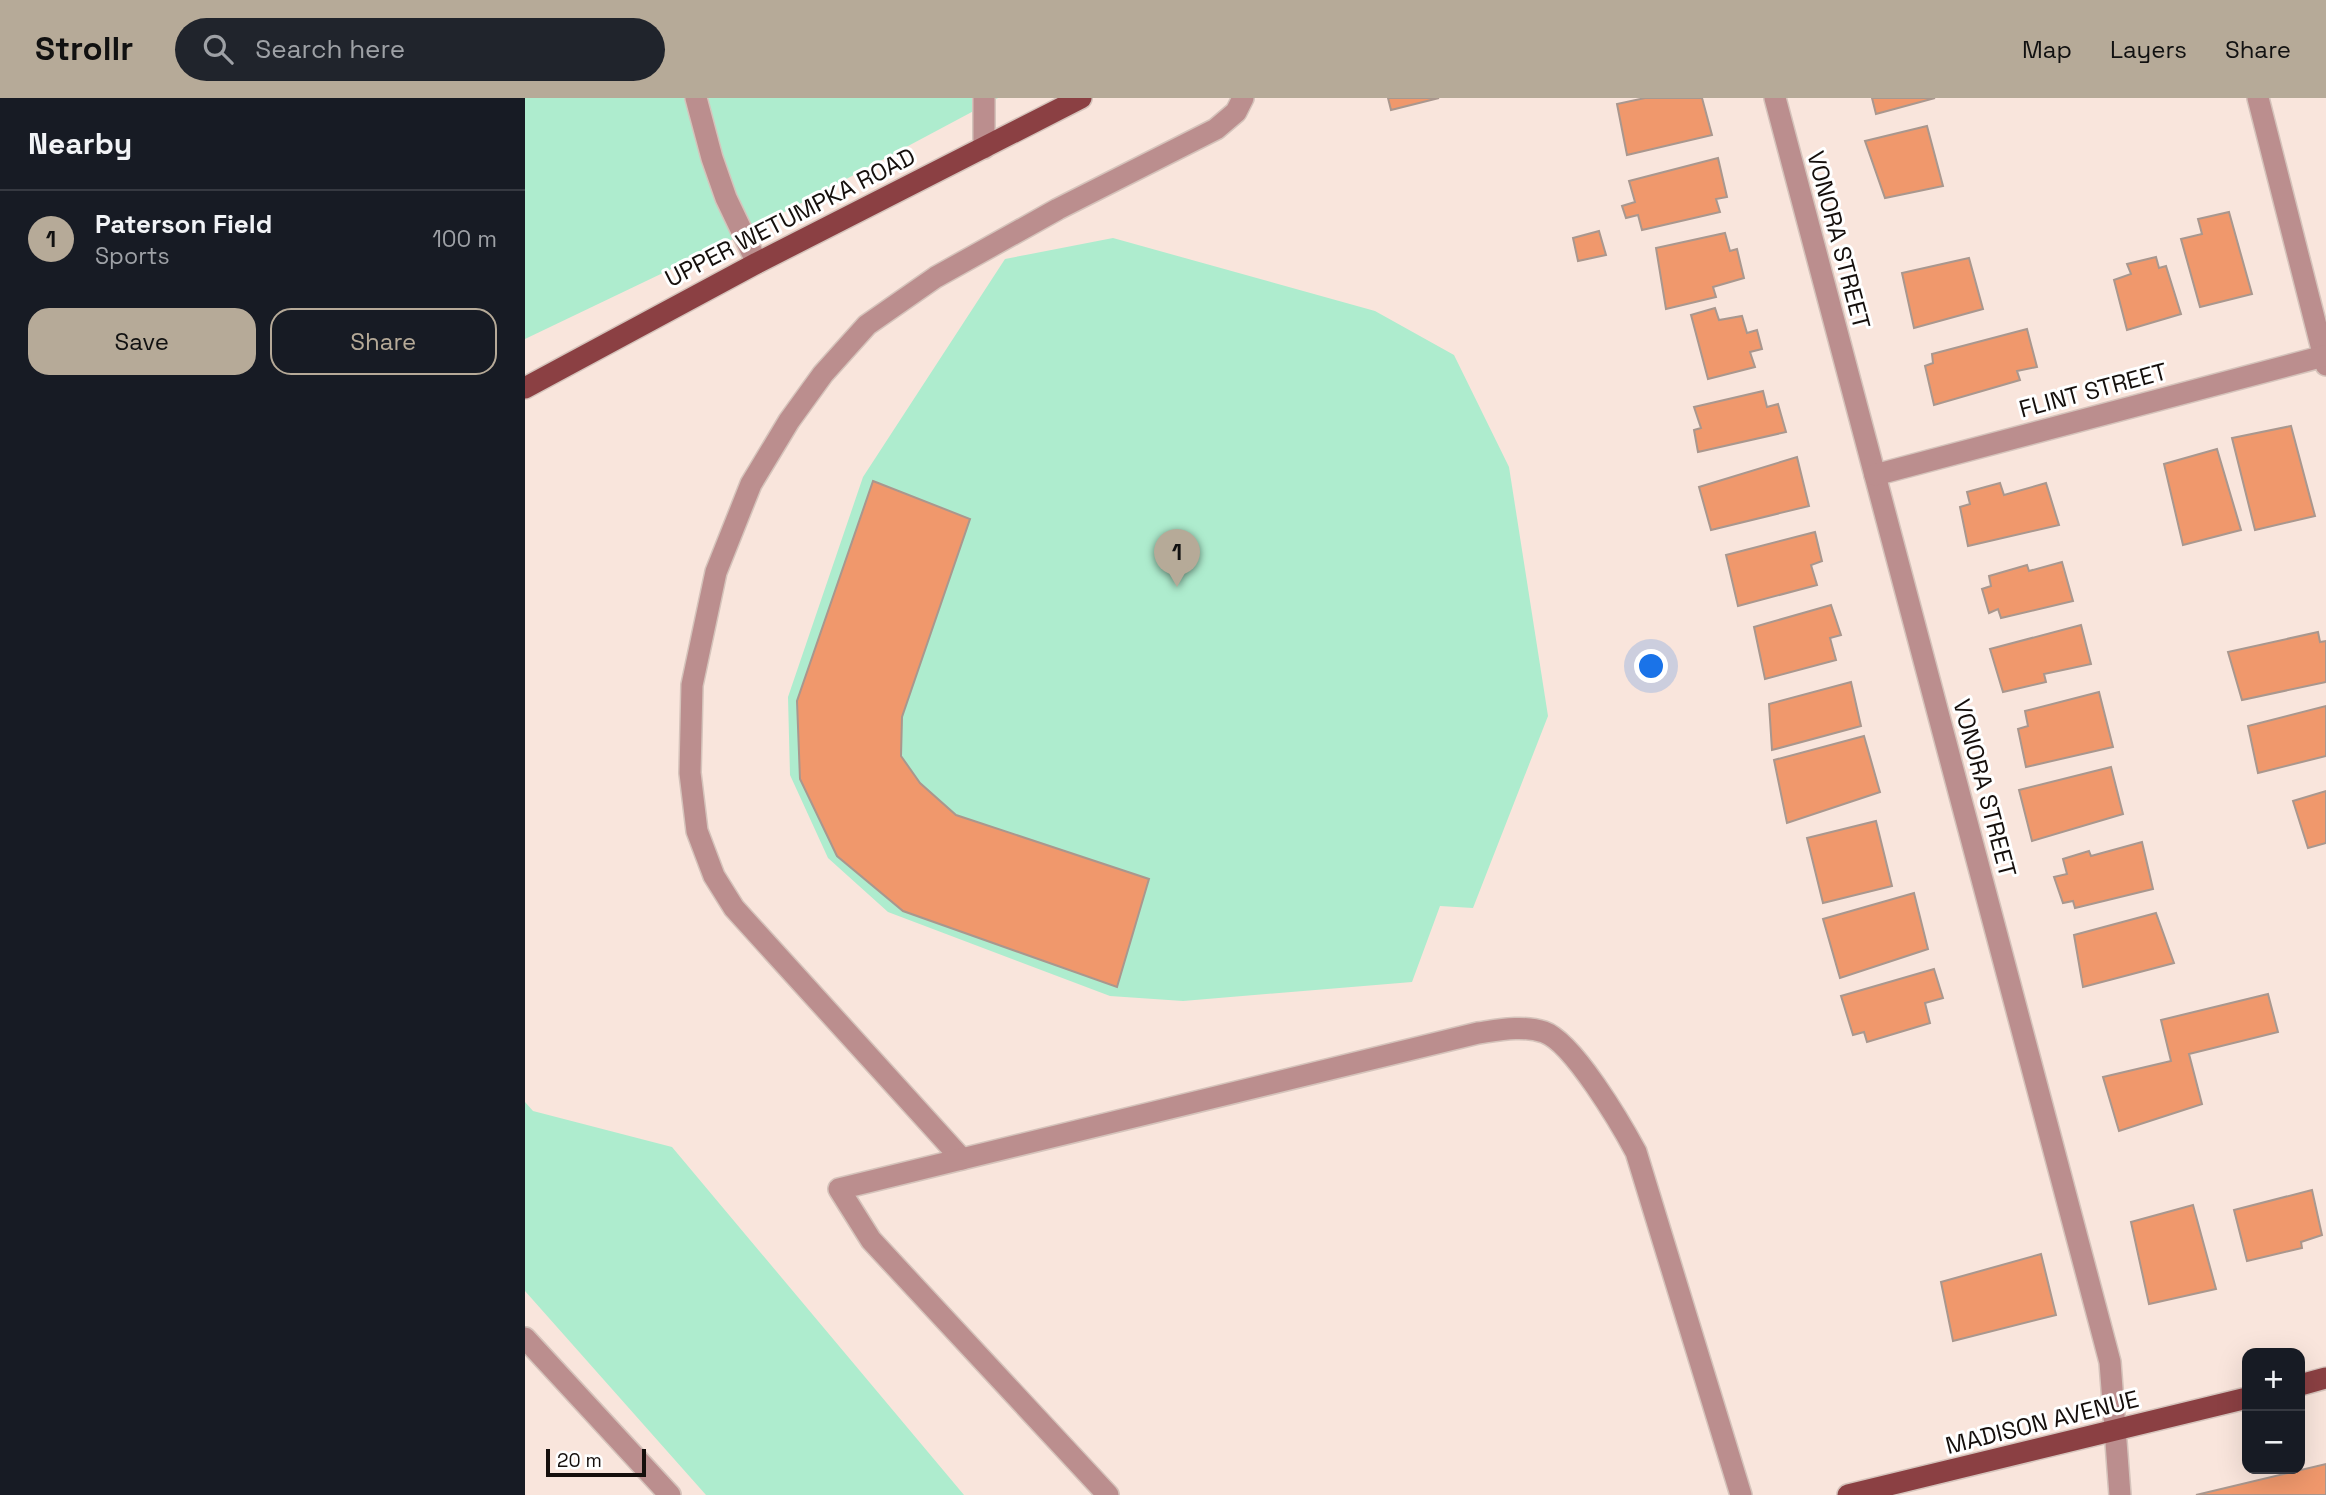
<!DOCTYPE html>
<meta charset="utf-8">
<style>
:root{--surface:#171b24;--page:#20242c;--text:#f1f3f6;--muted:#9ea1a6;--line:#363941;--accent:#b6aa98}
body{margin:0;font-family:"Space Grotesk",sans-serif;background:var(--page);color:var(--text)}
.controls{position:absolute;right:21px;bottom:21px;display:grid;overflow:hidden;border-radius:14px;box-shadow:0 7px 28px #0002}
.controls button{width:63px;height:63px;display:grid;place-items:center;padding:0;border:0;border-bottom:2px solid var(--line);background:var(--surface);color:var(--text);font:35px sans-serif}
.scale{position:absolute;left:21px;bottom:18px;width:100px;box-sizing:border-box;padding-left:7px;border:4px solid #150f0c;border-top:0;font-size:19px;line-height:24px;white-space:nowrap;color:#150f0c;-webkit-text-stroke:5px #fff;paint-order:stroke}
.you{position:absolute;left:1127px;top:569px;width:24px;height:24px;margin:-18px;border:5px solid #fff;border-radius:50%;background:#1a73e8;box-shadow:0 0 0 10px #1a73e833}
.badge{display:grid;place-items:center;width:46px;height:46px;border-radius:50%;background:var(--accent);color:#111;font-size:23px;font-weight:700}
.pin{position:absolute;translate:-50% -58px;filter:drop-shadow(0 2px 4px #0008)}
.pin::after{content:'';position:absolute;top:37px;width:24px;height:21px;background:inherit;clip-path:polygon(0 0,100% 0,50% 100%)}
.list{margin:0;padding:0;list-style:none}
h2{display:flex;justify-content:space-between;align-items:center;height:91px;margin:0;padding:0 28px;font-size:30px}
h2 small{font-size:23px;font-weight:400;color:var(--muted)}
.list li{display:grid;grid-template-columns:46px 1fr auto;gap:21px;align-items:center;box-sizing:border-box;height:98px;padding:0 28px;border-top:2px solid var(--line)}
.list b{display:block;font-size:26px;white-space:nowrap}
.list p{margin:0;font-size:23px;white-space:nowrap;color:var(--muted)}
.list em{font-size:23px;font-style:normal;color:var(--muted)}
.actions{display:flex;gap:14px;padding:21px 28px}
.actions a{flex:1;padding:16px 0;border:2px solid var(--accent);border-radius:21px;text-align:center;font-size:24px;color:var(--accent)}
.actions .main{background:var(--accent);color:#111}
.icon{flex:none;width:38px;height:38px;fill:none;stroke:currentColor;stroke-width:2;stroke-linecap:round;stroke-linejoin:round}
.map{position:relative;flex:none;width:1801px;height:1397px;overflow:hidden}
header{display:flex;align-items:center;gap:42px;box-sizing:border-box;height:98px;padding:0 35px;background:var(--accent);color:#111}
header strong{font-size:33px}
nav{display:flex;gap:38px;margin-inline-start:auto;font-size:24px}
.search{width:490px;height:63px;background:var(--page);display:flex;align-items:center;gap:18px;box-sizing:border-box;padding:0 24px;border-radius:38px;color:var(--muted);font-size:26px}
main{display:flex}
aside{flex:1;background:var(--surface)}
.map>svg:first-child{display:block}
.green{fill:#aeecce}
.building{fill:#f0986c;stroke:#a9978e;stroke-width:2}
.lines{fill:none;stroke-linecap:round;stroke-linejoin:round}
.minor-casing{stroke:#d5c3bb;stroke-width:24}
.major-casing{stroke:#d5c3bb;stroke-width:24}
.minor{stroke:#bb8e8e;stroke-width:21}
.major{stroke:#8b4043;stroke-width:21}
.labels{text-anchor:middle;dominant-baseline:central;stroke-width:6;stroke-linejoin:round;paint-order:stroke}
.street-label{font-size:24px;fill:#150f0c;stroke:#fff}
</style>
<header>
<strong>Strollr</strong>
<div class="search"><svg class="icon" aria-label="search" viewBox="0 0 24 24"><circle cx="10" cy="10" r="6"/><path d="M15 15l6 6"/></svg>Search here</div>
<nav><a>Map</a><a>Layers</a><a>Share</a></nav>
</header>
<main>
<aside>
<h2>Nearby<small></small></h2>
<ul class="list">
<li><span class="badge">1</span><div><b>Paterson Field</b><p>Sports</p></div><em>100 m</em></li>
</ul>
<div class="actions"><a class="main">Save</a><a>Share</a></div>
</aside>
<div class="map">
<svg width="1801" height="1397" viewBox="0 0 1801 1397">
<rect width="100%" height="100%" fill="#f9e5dc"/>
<!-- green -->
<g class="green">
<polygon points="0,0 473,0 211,140 0,241"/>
<polygon points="588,140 850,213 929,257 984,369 1023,618 948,810 915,808 887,884 658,903 585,898 363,814 303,760 265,677 263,599 338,379 480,161"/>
<polygon points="0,1004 8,1013 147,1049 439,1397 181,1397 0,1193"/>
</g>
<!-- building -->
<g class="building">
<polygon points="863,0 914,0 866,12"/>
<polygon points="1120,0 1177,0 1187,37 1102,57 1092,6"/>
<polygon points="1347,0 1410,0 1351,16"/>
<polygon points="1402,28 1418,88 1360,100 1340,43"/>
<polygon points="1193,60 1202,99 1191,101 1195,114 1117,132 1113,117 1101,120 1097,108 1110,104 1104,83"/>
<polygon points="1704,114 1727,196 1675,209 1656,141 1677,136 1673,121"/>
<polygon points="1074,133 1081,157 1053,163 1048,140"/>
<polygon points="1200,135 1205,153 1212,151 1219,180 1188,189 1191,199 1141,211 1131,150"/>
<polygon points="1631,159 1634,170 1641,168 1656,216 1602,232 1589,182 1606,176 1602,166"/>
<polygon points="1444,160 1458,211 1389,230 1377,175"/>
<polygon points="1190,210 1194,222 1217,218 1222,235 1232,232 1237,251 1225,254 1230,269 1183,281 1166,217"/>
<polygon points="1502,231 1512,269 1492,273 1495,282 1409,307 1400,268 1408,265 1407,256"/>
<polygon points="1238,293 1242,309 1253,306 1261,334 1173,354 1169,332 1176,330 1169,309"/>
<polygon points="1766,328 1790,418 1730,432 1707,340"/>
<polygon points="1692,351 1716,432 1658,447 1639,366"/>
<polygon points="1272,359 1284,408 1186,432 1174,389"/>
<polygon points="348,383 445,421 377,619 376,658 395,685 431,717 624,781 592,889 378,813 312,758 275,681 272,603"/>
<polygon points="1475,385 1479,397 1521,385 1534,427 1443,448 1435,409 1445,406 1442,394"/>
<polygon points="1290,434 1297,463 1286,467 1292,487 1213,508 1201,457"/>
<polygon points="1537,464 1548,503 1476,520 1473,511 1464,515 1457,491 1466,488 1464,478 1502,467 1504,473"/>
<polygon points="1306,507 1316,537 1305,540 1311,562 1240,581 1229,529"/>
<polygon points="1556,527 1566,566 1519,576 1521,584 1478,594 1465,551"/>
<polygon points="1793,534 1795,544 1801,543 1801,584 1717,602 1703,554"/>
<polygon points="1326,584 1336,628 1247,652 1244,606"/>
<polygon points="1574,594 1588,649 1501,669 1493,631 1503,628 1500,613"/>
<polygon points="1801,608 1801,658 1733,675 1723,628"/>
<polygon points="1339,638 1355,694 1262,725 1249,662"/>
<polygon points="1586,669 1598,716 1507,743 1494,692"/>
<polygon points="1801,693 1801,745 1783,750 1768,703"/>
<polygon points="1351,723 1367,788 1298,805 1282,740"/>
<polygon points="1617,744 1628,791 1550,810 1548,803 1538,805 1529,779 1542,776 1538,761 1564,753 1566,758"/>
<polygon points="1389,795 1403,851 1315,880 1298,821"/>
<polygon points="1631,815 1649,865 1558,889 1549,837"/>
<polygon points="1409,871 1418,900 1400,905 1405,925 1342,944 1339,934 1328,937 1316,898"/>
<polygon points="1743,896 1753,934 1664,956 1677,1006 1594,1033 1578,979 1646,963 1636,922"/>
<polygon points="1787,1092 1797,1137 1776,1144 1777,1150 1722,1163 1709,1112"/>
<polygon points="1668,1107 1691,1191 1624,1206 1606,1124"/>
<polygon points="1516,1156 1531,1217 1428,1243 1416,1184"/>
<polygon points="1801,1366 1801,1397 1671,1397"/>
</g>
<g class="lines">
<!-- minor casing -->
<g class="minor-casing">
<g id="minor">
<polyline points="171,0 187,60 201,100 232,165"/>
<polyline points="1250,0 1585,1264 1595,1397"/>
<polyline points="1733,0 1801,267"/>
<polyline points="459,50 459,0"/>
<polyline points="1350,377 1799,258"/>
<polyline points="437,1061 209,810 189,778 172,733 165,675 167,587 191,474 226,386 264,323 298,276 342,227 411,179 533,111 691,31 711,14 718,0"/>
<polyline points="0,1240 145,1397"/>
<path d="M583,1397L346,1142L314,1091L953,935C974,932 998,927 1019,934C1048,944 1096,1026 1111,1054L1216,1397"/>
</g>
</g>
<!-- major casing -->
<g class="major-casing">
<g id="major">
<polyline points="0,290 232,165 556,0"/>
<polyline points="1775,1287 1801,1280"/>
<polyline points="1323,1397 1722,1300"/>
</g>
</g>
<!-- minor -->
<use href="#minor" class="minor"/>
<!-- major -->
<use href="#major" class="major"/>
</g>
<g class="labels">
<!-- street labels -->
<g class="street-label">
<text transform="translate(265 119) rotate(-27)">UPPER WETUMPKA ROAD</text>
<text transform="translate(1314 142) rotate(75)">VONORA STREET</text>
<text transform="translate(1568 292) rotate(-15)">FLINT STREET</text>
<text transform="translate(1460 690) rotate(75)">VONORA STREET</text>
<text transform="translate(1517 1324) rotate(-14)">MADISON AVENUE</text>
</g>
</g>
</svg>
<div class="controls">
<button>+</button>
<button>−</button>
</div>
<div class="scale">20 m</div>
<div class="you"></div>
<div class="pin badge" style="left:652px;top:489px">1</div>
</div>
</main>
